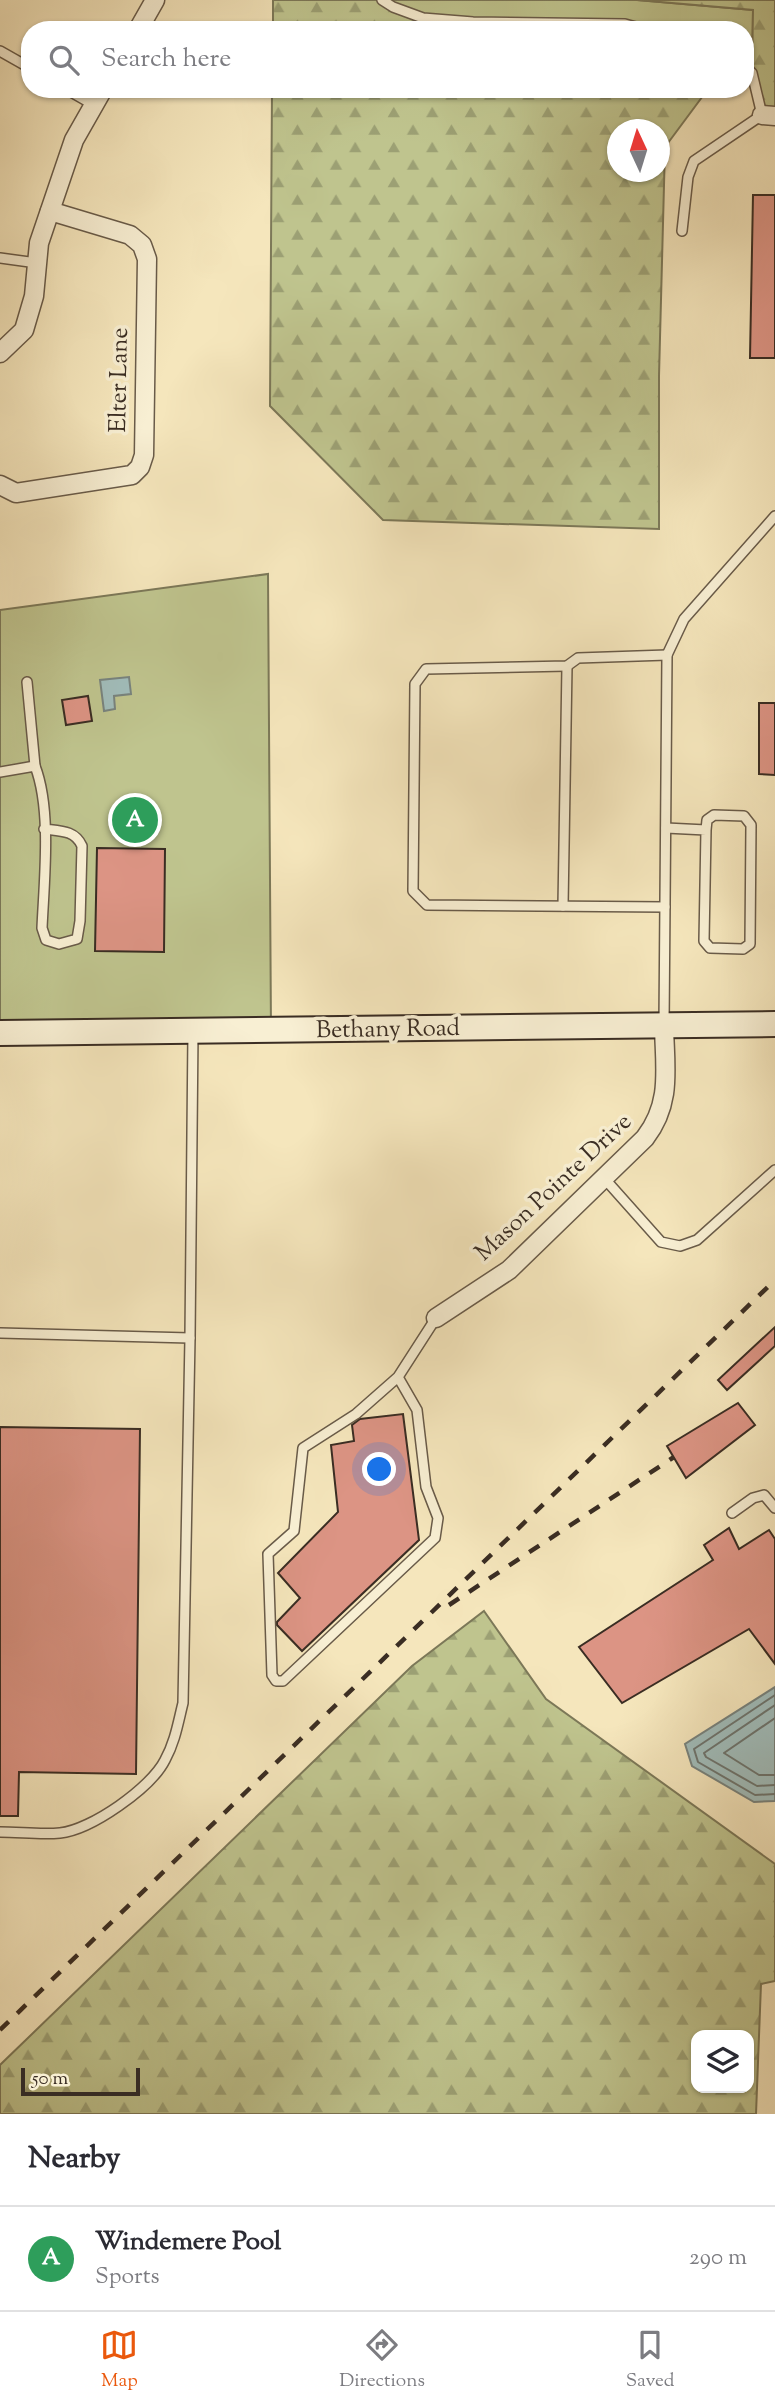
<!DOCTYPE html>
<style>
:root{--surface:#fff;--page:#f2f2f3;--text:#2b2b33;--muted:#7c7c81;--line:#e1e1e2;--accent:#ea580c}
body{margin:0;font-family:"Sorts Mill Goudy",serif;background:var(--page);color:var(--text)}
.controls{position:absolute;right:21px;bottom:21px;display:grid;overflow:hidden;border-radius:14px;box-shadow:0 2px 5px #0004}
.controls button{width:63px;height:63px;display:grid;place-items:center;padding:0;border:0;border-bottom:2px solid var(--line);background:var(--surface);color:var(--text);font:35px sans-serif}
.compass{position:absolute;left:607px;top:119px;width:63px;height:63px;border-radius:50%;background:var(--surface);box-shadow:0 2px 5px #0004;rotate:356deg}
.scale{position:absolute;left:21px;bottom:18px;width:119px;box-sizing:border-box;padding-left:7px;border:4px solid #3a2d23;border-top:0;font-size:19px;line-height:24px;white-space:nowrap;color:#3a2d23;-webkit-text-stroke:5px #f8efd3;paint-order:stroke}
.you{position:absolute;left:380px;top:1470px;width:24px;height:24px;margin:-18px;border:5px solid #fff;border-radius:50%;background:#1a73e8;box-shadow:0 0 0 10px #1a73e833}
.badge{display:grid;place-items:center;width:46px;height:46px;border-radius:50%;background:var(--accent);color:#fff;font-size:23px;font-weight:700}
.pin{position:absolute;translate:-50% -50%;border:4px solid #fff;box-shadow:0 2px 7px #0006}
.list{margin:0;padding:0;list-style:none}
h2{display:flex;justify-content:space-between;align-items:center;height:91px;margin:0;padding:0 28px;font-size:30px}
h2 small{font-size:23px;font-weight:400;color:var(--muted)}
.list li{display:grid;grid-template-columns:46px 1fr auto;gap:21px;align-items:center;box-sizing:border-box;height:105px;padding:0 28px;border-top:2px solid var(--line)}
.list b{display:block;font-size:26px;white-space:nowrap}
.list p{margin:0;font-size:23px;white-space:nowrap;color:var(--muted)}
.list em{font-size:23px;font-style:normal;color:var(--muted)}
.icon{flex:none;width:38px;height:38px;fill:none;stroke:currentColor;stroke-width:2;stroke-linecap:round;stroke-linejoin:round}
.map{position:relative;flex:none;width:775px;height:2114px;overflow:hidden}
.search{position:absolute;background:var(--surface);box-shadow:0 2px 5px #0004;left:21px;right:21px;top:21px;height:77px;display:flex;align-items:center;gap:18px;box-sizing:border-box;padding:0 24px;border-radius:28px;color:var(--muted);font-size:26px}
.sheet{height:196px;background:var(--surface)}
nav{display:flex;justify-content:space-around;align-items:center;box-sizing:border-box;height:98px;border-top:2px solid var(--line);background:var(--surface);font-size:19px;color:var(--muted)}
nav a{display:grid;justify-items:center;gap:4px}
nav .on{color:var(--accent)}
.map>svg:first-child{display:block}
.green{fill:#bfc48e;stroke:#7c7858;stroke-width:2}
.forest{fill:url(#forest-firs);stroke:#7c7858;stroke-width:2;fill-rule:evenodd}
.water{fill:#a1bdbb;stroke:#78837e;stroke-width:2}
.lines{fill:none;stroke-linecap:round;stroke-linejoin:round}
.shore{stroke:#6e756f;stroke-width:2}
.building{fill:#dc9484;stroke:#3a2d23;stroke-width:2}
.lane-casing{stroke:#695b49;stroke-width:12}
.street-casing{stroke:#695b49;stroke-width:21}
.secondary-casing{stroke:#3a2d23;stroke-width:28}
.lane{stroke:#f8efd3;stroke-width:9}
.street{stroke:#f8efd3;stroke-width:18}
.secondary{stroke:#f8efd3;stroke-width:24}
.rail{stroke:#3a2d23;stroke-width:4.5;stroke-dasharray:12 12;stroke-linecap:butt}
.labels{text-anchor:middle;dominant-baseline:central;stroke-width:7;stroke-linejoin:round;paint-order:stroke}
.street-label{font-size:24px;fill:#3a2d23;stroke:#f8efd3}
</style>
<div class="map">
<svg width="775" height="2114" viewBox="0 0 775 2114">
<defs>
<pattern id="forest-firs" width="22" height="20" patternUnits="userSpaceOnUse" patternTransform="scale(1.75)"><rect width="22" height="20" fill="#bfc48e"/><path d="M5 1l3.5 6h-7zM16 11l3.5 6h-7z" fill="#9ca074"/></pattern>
</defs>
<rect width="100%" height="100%" fill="#f5e6bc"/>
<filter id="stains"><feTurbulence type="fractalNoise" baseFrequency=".00286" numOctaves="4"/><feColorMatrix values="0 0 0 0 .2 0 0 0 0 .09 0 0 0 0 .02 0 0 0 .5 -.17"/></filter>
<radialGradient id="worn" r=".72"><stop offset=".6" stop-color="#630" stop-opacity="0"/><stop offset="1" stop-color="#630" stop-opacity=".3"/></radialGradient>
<!-- green -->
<g class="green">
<polygon points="382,0 637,0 753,10 752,73 745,66 745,30 647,30 423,18"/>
<polygon points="268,574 271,1031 0,1033 0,610"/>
</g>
<!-- forest -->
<g class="forest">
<polygon points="273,0 382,0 423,18 625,24 647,30 273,30"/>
<polygon points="637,0 775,0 775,116 762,115 752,73 753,10"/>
<path d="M272,89H708L665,147L659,376V529L383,520L270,406ZM618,130H660V172H618Z"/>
<path d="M484,1611L546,1699L775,1864V1981L761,1984L756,2114H0V2065L412,1666ZM749,2035V2088H696V2035Z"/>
</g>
<!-- water -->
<g class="water">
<polygon points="129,677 131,694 114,696 115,709 104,711 100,680"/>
<polygon points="775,1687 775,1801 754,1802 692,1766 685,1744"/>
</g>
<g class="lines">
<!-- shore -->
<g class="shore">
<polyline points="775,1695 694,1749 698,1762 755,1795 775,1794"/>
<polyline points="775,1705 704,1753 706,1757 757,1786 775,1785"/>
<polyline points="775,1718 724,1753 759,1775 775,1775"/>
</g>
</g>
<!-- building -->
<g class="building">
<polygon points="753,195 775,195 775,358 750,358"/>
<polygon points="88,696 92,721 66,725 62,700"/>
<polygon points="759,703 775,703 775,775 759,774"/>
<polygon points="97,848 165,849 164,952 95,951"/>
<polygon points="775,1327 775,1346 727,1390 718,1380"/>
<polygon points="738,1403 755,1425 686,1478 667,1446"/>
<polygon points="403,1414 419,1540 302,1651 277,1625 277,1622 300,1598 278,1573 338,1512 331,1445 354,1441 352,1425 360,1419"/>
<polygon points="0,1427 140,1429 136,1774 19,1772 18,1816 0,1816"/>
<polygon points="729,1528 739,1549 769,1530 775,1539 775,1664 749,1629 622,1703 579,1647 713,1560 704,1545"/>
</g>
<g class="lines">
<!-- lane casing -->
<g class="lane-casing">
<g id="lane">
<polyline points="382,0 393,7 423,18 473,22 625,24 647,30"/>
<polyline points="0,51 30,68"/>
<polyline points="66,89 94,105"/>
<polyline points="682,231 688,177 694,161 762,115 752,73 745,66"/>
<polyline points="0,258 37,263"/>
<polyline points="27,682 35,766"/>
<path d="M0,772L35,766C52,810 44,881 42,928L46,940L59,944L77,939L80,921L82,846C75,830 60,831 44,829"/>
<polyline points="666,828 706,830 704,941 710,948 743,949 750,944 751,825 744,816 714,815 707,820 706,830"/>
<polyline points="563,906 567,666"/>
<polyline points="665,907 427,905 413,891 415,684 426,669 567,666 578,658 667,655"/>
<polyline points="664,1025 667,655 684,619 775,516"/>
<polyline points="604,1178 661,1242 680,1246 697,1240 775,1170"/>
<polyline points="0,1333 190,1338"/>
<polyline points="398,1377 356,1414 303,1448 294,1531 268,1554 272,1675 276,1681 283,1681 435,1538 438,1518 426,1487 417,1410 398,1377 436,1318"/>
<polyline points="732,1513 753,1498 764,1495 775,1508"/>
<path d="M0,1832C20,1832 41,1835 60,1833C91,1830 151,1788 165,1760C175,1742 178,1723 183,1703L190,1338L193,1032"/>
</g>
</g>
<!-- street casing -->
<g class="street-casing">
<g id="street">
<polyline points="138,30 155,0"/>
<polyline points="762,115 775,116"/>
<polyline points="0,353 24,330 34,296 39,243 74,140 103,89"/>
<polyline points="0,485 16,493 132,475 140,467 144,455 147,259 142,245 130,235 50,211"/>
<path d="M436,1318L509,1270L645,1138C672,1103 665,1069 664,1027"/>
</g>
</g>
<!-- secondary casing -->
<g class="secondary-casing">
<polyline id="secondary" points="0,1033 775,1024"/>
</g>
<!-- lane -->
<use href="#lane" class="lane"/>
<!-- street -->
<use href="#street" class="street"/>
<!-- secondary -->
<use href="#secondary" class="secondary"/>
<!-- rail -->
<g class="rail">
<polyline points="449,1605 674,1457"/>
<polyline points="0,2030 775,1280"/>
</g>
</g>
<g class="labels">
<!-- street labels -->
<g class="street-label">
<text transform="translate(120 380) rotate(-89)">Elter Lane</text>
<text transform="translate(388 1030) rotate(-1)">Bethany Road</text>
<text transform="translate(554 1188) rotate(-43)">Mason Pointe Drive</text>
</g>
</g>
<rect width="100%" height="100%" filter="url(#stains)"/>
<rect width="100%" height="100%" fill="url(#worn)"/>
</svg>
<div class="controls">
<button><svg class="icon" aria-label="layers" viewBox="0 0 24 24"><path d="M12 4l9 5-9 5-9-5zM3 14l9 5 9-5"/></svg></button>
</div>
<svg class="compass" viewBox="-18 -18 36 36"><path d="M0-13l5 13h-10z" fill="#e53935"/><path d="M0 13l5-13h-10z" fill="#7c7c81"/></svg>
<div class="scale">50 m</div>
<div class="you"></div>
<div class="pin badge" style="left:135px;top:820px;background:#2e9e5b">A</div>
<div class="search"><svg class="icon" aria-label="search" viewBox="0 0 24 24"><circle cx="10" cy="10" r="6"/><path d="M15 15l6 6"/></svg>Search here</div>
</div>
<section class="sheet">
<h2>Nearby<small></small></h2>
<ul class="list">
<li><span class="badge" style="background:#2e9e5b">A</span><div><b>Windemere Pool</b><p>Sports</p></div><em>290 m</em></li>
</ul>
</section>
<nav>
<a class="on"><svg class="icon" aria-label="map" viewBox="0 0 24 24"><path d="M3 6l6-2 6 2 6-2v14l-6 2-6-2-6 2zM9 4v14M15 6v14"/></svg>Map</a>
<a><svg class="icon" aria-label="directions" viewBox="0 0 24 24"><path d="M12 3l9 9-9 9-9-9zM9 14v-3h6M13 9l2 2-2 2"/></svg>Directions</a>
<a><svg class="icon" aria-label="saved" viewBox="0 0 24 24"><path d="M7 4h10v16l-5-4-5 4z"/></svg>Saved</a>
</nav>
